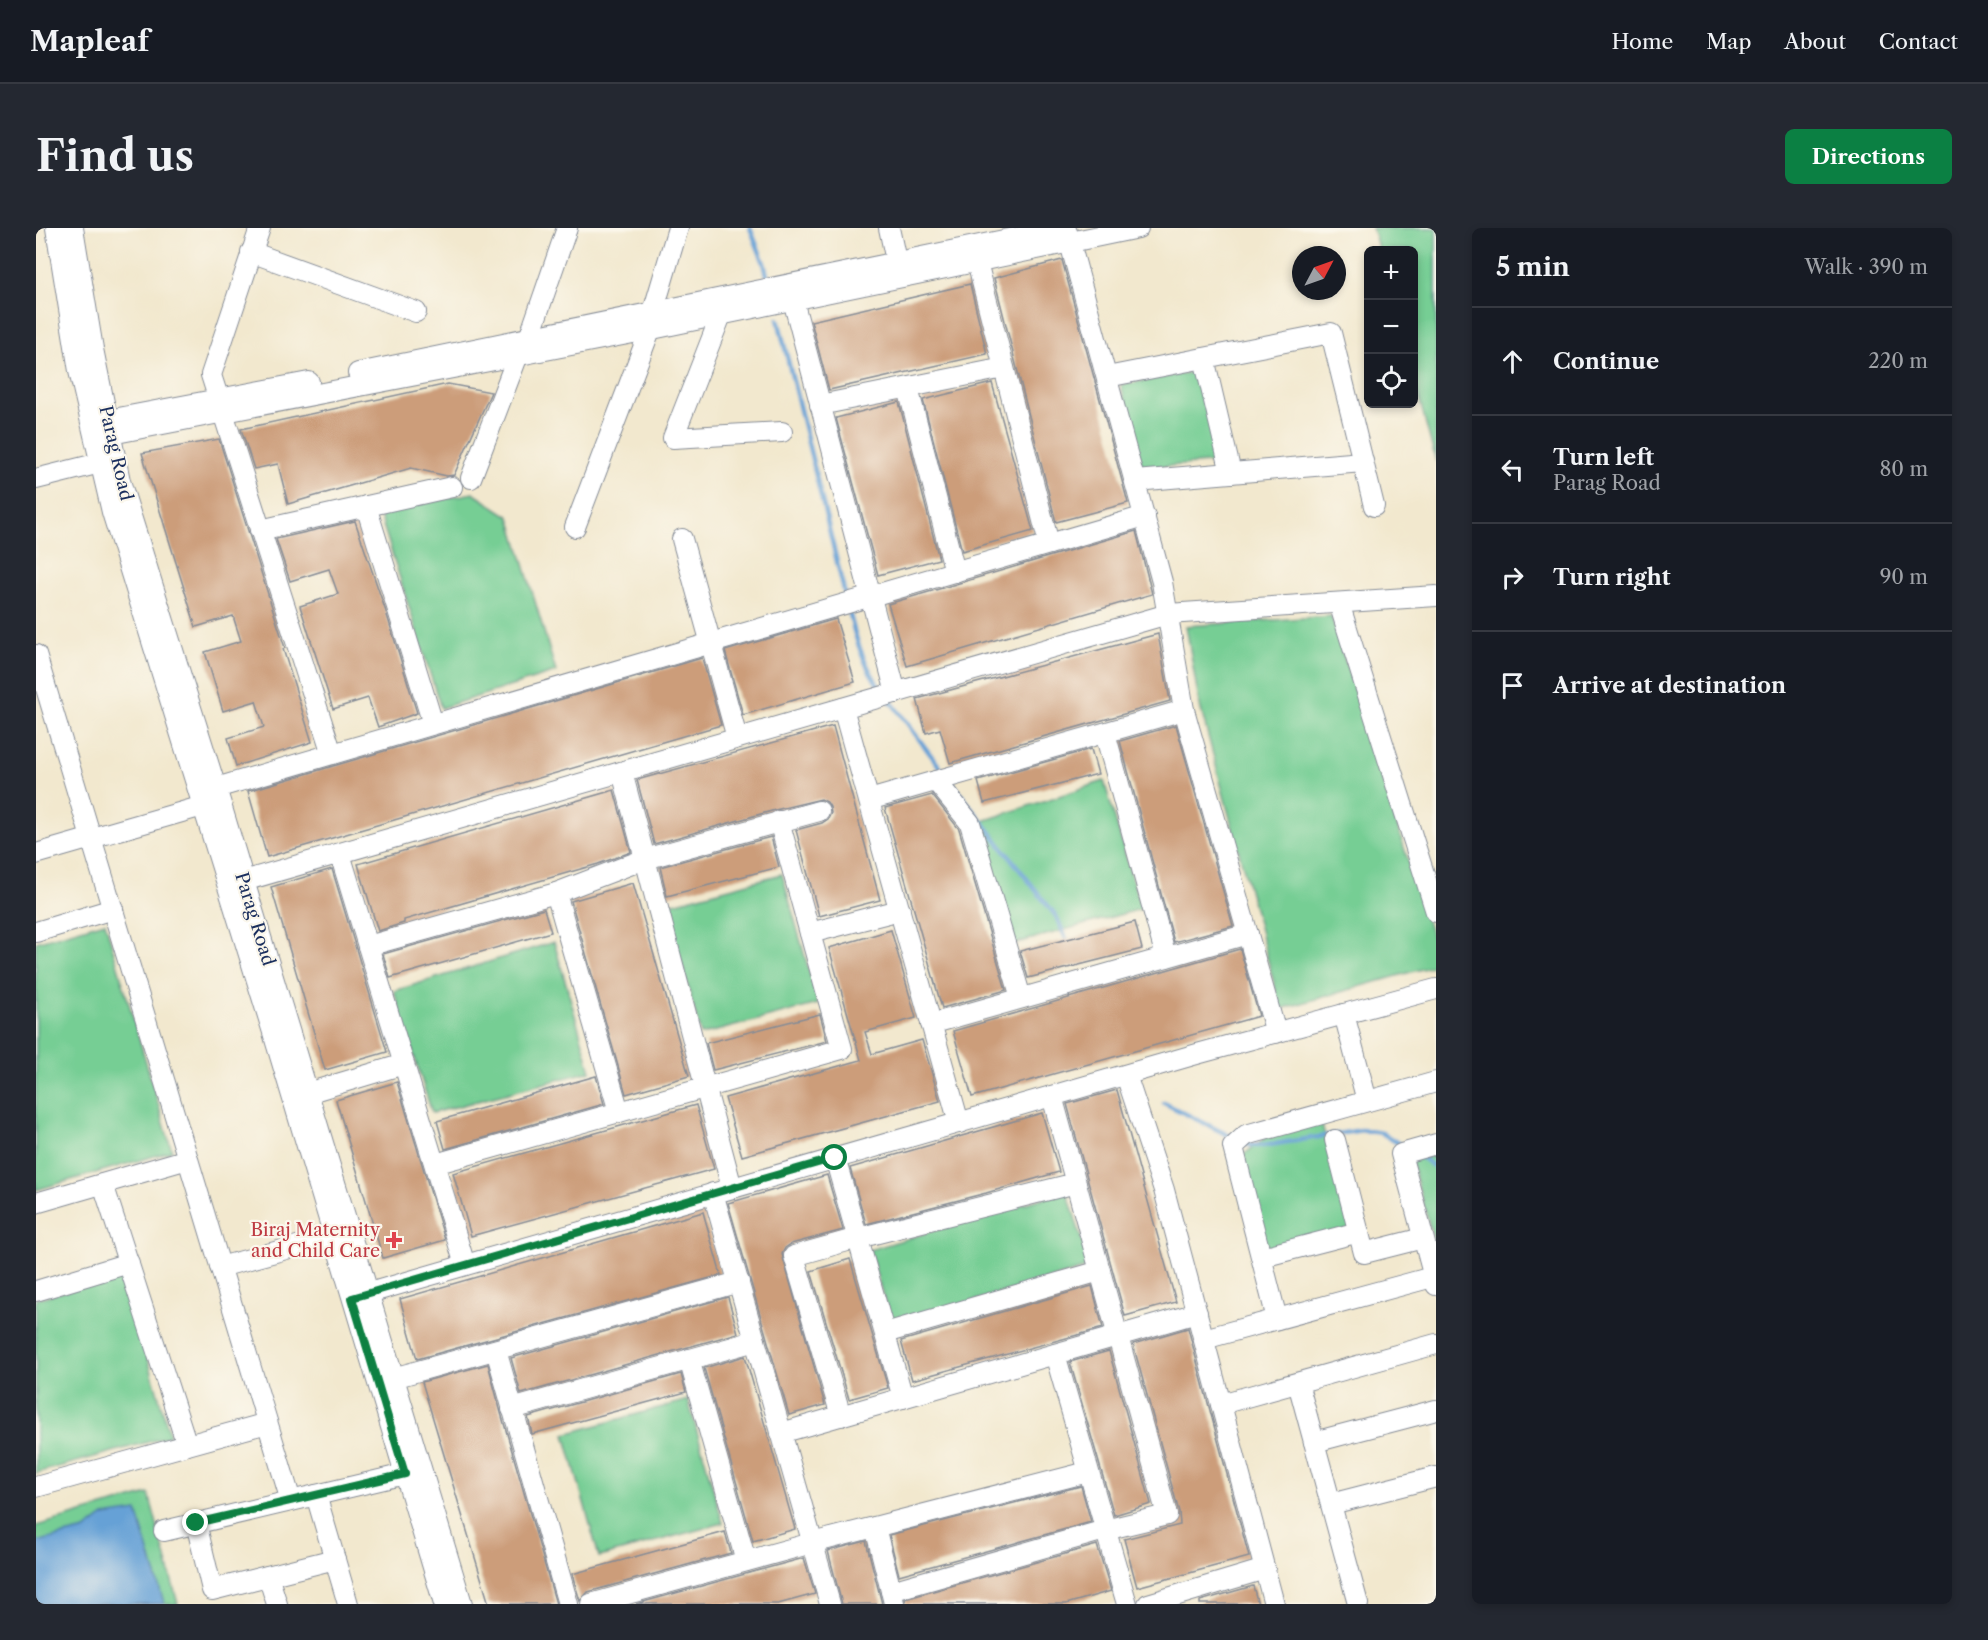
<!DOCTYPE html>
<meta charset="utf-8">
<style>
:root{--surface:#171b24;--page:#242831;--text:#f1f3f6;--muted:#9ea1a6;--line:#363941;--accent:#0b8043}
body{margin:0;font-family:"Libre Caslon Text",serif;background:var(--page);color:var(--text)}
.controls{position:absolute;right:18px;top:18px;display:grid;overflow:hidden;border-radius:9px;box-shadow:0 3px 9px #0003}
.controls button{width:54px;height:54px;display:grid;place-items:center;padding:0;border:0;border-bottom:2px solid var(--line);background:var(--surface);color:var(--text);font:30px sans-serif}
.compass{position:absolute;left:1256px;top:18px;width:54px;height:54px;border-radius:50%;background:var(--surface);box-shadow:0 3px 9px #0003;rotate:49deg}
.stop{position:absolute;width:18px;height:18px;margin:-14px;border:4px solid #0b8043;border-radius:50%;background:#fff}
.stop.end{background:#0b8043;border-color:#fff;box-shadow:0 2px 6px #0008}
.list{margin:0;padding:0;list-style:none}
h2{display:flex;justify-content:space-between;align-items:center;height:78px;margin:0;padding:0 24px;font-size:26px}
h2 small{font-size:20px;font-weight:400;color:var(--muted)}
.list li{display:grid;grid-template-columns:39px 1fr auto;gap:18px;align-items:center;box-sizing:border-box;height:108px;padding:0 24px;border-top:2px solid var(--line)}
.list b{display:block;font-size:22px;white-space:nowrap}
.list p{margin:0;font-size:20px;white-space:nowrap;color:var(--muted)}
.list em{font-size:20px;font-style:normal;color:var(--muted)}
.icon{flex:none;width:33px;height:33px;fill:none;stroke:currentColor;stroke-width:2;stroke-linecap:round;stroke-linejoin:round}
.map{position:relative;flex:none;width:1400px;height:1376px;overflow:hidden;border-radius:9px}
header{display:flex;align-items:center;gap:36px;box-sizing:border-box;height:84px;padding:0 30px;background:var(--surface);border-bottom:2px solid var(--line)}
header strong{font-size:28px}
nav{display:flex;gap:33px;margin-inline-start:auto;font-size:21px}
.intro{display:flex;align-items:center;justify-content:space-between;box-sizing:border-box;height:144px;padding:0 36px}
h1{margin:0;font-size:42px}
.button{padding:15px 27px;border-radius:9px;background:var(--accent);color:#fff;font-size:21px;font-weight:700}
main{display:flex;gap:36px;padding:0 36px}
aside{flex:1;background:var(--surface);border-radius:9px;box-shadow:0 3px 9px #0003}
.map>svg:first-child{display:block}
.green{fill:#76ce94;stroke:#487e79;stroke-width:1.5}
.water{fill:#66a1d6;stroke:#40689a;stroke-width:1.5}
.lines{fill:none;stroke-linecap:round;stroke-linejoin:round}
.stream{stroke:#66a1d6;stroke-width:4.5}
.building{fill:#cc9d7a}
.minor-casing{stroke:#868c96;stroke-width:22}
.minor{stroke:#fff;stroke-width:20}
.route{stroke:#0b8043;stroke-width:8}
.health-dot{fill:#e0444e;stroke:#fbf7ec;stroke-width:2}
.labels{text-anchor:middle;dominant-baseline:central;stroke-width:4.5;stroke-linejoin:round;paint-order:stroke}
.street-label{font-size:18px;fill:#1b2f5e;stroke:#fbf7ec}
.health-label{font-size:18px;fill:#be3a42;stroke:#fbf7ec;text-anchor:end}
</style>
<header>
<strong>Mapleaf</strong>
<nav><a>Home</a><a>Map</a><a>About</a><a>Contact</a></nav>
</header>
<div class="intro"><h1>Find us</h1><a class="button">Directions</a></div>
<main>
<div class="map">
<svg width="1400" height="1376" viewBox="0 0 1400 1376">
<rect width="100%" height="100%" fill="#fbf7ec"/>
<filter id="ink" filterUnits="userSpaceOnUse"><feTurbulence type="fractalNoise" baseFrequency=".0167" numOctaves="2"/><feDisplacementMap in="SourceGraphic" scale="12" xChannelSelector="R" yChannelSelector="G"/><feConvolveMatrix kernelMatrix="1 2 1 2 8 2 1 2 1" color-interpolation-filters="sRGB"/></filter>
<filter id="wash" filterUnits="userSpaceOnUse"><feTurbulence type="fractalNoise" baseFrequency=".008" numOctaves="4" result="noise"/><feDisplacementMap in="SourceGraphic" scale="24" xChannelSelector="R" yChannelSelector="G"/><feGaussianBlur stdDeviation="1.35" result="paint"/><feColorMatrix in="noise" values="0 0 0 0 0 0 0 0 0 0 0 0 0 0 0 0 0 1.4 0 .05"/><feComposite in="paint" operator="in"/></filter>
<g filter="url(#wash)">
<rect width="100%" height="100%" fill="#f2e8ce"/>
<!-- green -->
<g class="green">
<polygon points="1336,0 1400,0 1400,234 1378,151 1378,22 1343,22"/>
<polygon points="1162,143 1185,234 1106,240 1085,157"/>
<polygon points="437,265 474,289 520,444 405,480 343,284"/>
<polygon points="1295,388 1400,721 1400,737 1245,781 1163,474 1150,398"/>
<polygon points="1068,553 1105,681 977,716 941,595"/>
<polygon points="746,646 782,776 665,807 630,677"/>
<polygon points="69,694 136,923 0,962 0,714"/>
<polygon points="518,714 555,843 396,885 358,763"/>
<polygon points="1285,894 1317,1001 1232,1025 1206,928 1229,910"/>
<polygon points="1400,926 1400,1020 1375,933"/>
<polygon points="1031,963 1054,1039 856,1097 833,1022"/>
<polygon points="88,1047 134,1208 0,1245 0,1071"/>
<polygon points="652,1172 687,1295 563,1329 529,1206"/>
<polygon points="113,1266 142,1376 0,1376 0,1298"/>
</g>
<!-- water -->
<polygon class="water" points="101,1283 128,1375 127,1376 0,1376 0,1314 49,1302 68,1288"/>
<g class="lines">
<!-- stream -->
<g class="stream">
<polyline points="714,0 728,35 731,47"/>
<polyline points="742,91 810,371"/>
<path d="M812,379C819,409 827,437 846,462"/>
<polyline points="853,471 909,546"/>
<polyline points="916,555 1020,688 1032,715"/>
<polyline points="1128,875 1198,910"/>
<polyline points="1208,914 1214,917 1227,918 1326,902 1346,905 1368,919"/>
<polyline points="1383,928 1400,940"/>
</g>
</g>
<g id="blocks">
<!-- building -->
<g class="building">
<polygon points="1026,32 1092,275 1020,294 958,50"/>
<polygon points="934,56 951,126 793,162 775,93"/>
<polygon points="956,155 997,303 926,323 887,172"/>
<polygon points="412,156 455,164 418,247 411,248 375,240 252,276 242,236 218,241 205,201"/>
<polygon points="863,174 903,331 842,347 800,190"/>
<polygon points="183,211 249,420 247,421 276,514 200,538 192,510 228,499 220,473 187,483 169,424 205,413 197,388 160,399 106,225"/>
<polygon points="319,293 350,384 381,485 342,499 332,470 297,481 264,378 302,366 293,341 254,353 240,311"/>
<polygon points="1100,303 1116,366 871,438 852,376"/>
<polygon points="800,391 819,454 707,487 689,423"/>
<polygon points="1122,406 1134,473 914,535 904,501 890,505 881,471"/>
<polygon points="666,430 685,497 231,629 212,563"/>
<polygon points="1140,497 1197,698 1138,714 1084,513"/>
<polygon points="797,498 844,672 783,688 760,602 786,595 792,591 795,585 794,579 791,574 785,571 739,582 618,616 601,552"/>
<polygon points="1055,521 1062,546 948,575 942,553"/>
<polygon points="578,562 595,624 562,636 368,692 368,695 342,703 322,636"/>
<polygon points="896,567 923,601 970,762 906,780 849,580"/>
<polygon points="735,609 743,639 631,668 624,639"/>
<polygon points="296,641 351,824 289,842 235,659"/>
<polygon points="597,655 653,848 590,866 535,673"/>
<polygon points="508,681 515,704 354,750 347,726"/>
<polygon points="1099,694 1106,721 992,750 984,723"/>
<polygon points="855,702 880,790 829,804 836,826 886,812 904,873 706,928 689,870 825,832 793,720"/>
<polygon points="1204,721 1223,788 936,869 917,803"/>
<polygon points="784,786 791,813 677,842 670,815"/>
<polygon points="560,848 568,876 409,921 401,893"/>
<polygon points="361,854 409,1012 347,1030 300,872"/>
<polygon points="1081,862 1140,1074 1089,1088 1031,876"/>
<polygon points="660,877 678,941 435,1008 417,945"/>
<polygon points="1006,885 1023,944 950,965 830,996 814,940"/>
<polygon points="791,947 807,1002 755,1016 749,1020 746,1026 789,1177 753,1187 692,975"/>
<polygon points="667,984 685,1047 381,1131 364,1071"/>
<polygon points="814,1031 852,1160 813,1171 775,1043"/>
<polygon points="1056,1058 1067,1100 876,1152 865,1113"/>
<polygon points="692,1069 702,1105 485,1166 475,1130"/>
<polygon points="1152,1100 1213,1329 1101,1359 1088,1311 1144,1297 1143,1284 1097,1116"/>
<polygon points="1073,1123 1115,1276 1078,1287 1034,1134"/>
<polygon points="709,1128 759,1301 717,1313 668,1140"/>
<polygon points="452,1136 465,1185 520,1376 453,1376 386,1154"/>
<polygon points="645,1146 650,1164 496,1206 492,1189"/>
<polygon points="1045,1258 1055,1294 863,1347 853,1307"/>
<polygon points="689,1304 695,1325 552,1364 544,1373 536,1346"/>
<polygon points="830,1313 846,1376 806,1376 792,1323"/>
<polygon points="1061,1317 1075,1363 1030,1376 870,1376 869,1371"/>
<polygon points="768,1330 779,1366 742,1376 600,1376"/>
<polygon points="1217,1358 1222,1376 1164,1376 1164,1373"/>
</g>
</g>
</g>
<g filter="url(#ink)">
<use href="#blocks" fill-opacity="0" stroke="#868c96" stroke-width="1.5"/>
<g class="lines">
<!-- minor casing -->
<g class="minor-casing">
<g id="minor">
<polyline points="20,0 43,143 76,284 236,801 408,1376"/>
<polyline points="37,0 57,121 84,253 180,560 426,1376"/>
<polyline points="224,0 175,147 296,526"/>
<polyline points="853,0 863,47"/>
<polyline points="1031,4 1126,354 1148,482 1240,805"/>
<polyline points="215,24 380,84"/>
<polyline points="941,34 1013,316"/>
<polyline points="757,72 860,465"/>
<polyline points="617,84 642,0"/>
<polyline points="685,87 637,210 746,204"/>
<polyline points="1168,130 1195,245"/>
<polyline points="322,145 1027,0"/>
<polyline points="1071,149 1295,105 1338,278"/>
<polyline points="872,160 919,344"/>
<polyline points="784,177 968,140"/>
<polyline points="61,198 72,192 273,154"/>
<polyline points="64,203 75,206 597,105 1102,0"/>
<polyline points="435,250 482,127 493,110 531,0"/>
<polyline points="0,251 76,232"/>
<polyline points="1099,253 1327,234"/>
<polyline points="330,278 397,496"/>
<polyline points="539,299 614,102"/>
<polyline points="224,302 416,259"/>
<polyline points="646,311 701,510"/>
<polyline points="1303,375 1400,684"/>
<polyline points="0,427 255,1273"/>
<polyline points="807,480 923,895"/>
<polyline points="1069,505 1130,729"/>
<polyline points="586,544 696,960"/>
<polyline points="900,553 934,595 985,770"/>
<polyline points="180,560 1109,288"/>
<polyline points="833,572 1148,482"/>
<polyline points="0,626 167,578"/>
<polyline points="304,626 429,1037"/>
<polyline points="197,656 1132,386 1400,368"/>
<polyline points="520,665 583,884"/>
<polyline points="0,704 77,681"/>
<polyline points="774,705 864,682"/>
<polyline points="332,718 520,665 609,631 783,583"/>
<polyline points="1308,786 1331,873"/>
<polyline points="895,796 1212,706"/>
<polyline points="1090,847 1128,962 1238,1376"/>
<polyline points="271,865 368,836"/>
<polyline points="1299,912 1328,1025 1387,1010"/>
<polyline points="1400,916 1365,926 1400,1057"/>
<polyline points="799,930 867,1170"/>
<polyline points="399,936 806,821 743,593"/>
<polyline points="67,956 151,1217"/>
<polyline points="677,965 794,1376"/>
<polyline points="0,975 152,931"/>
<polyline points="1226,1029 1323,1004"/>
<polyline points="184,1039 298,1008"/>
<polyline points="0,1063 93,1035"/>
<polyline points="319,1069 1161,826 1400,761"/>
<polyline points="1241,1091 1197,919 1210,907 1400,854"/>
<polyline points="849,1105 1064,1043"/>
<polyline points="1168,1111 1400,1048"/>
<polyline points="460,1122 532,1376"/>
<polyline points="1019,1126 1091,1376"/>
<polyline points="653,1131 710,1333"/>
<polyline points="357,1150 703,1054"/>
<polyline points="1262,1155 1322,1376"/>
<polyline points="1185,1176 1400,1116"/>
<polyline points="476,1181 719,1113"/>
<polyline points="805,1188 758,1028 822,1010 1040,955"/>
<polyline points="745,1205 1161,1085"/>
<polyline points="1278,1214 1400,1182"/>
<polyline points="0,1259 231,1195"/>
<polyline points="280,1267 312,1376"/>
<polyline points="1295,1276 1400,1249"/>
<polyline points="160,1295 176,1362 299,1331"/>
<polyline points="839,1299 858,1375"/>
<polyline points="128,1303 369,1246"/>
<polyline points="232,1348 241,1376"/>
<polyline points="855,1363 1069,1302 1131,1287 1016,868"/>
<polyline points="555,1376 776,1315 1052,1244"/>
<polyline points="1112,1376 1229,1341"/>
</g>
</g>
<!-- minor -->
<use href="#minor" class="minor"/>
</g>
</g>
<g class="lines" filter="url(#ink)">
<!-- route -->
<polyline class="route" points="160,1295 369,1246 316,1070 799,930"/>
</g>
<!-- markers -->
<path class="health-dot" d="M355 1003h6v6h6v6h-6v6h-6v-6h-6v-6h6z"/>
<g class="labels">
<!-- street labels -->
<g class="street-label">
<text transform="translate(80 225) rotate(77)">Parag Road</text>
<text transform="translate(219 691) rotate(73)">Parag Road</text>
</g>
<!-- health labels -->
<g class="health-label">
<text x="344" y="1002">Biraj Maternity<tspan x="344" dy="21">and Child Care</tspan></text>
</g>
</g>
</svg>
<div class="controls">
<button>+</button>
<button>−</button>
<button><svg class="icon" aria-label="locate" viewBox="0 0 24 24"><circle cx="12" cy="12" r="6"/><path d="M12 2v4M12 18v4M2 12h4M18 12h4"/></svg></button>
</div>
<svg class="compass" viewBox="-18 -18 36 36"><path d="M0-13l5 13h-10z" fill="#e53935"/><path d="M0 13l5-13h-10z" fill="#9ea1a6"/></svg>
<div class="stop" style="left:799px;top:930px"></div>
<div class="stop end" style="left:160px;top:1295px"></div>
</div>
<aside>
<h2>5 min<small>Walk · 390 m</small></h2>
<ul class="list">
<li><svg class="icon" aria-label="ahead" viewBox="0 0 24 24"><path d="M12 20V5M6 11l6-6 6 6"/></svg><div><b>Continue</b></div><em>220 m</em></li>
<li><svg class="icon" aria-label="left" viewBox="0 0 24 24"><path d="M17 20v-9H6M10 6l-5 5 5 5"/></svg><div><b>Turn left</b><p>Parag Road</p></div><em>80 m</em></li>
<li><svg class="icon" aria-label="right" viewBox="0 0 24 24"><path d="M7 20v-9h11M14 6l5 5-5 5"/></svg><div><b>Turn right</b></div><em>90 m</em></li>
<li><svg class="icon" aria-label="arrive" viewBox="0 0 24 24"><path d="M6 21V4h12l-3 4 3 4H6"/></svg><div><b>Arrive at destination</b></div></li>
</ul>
</aside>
</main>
